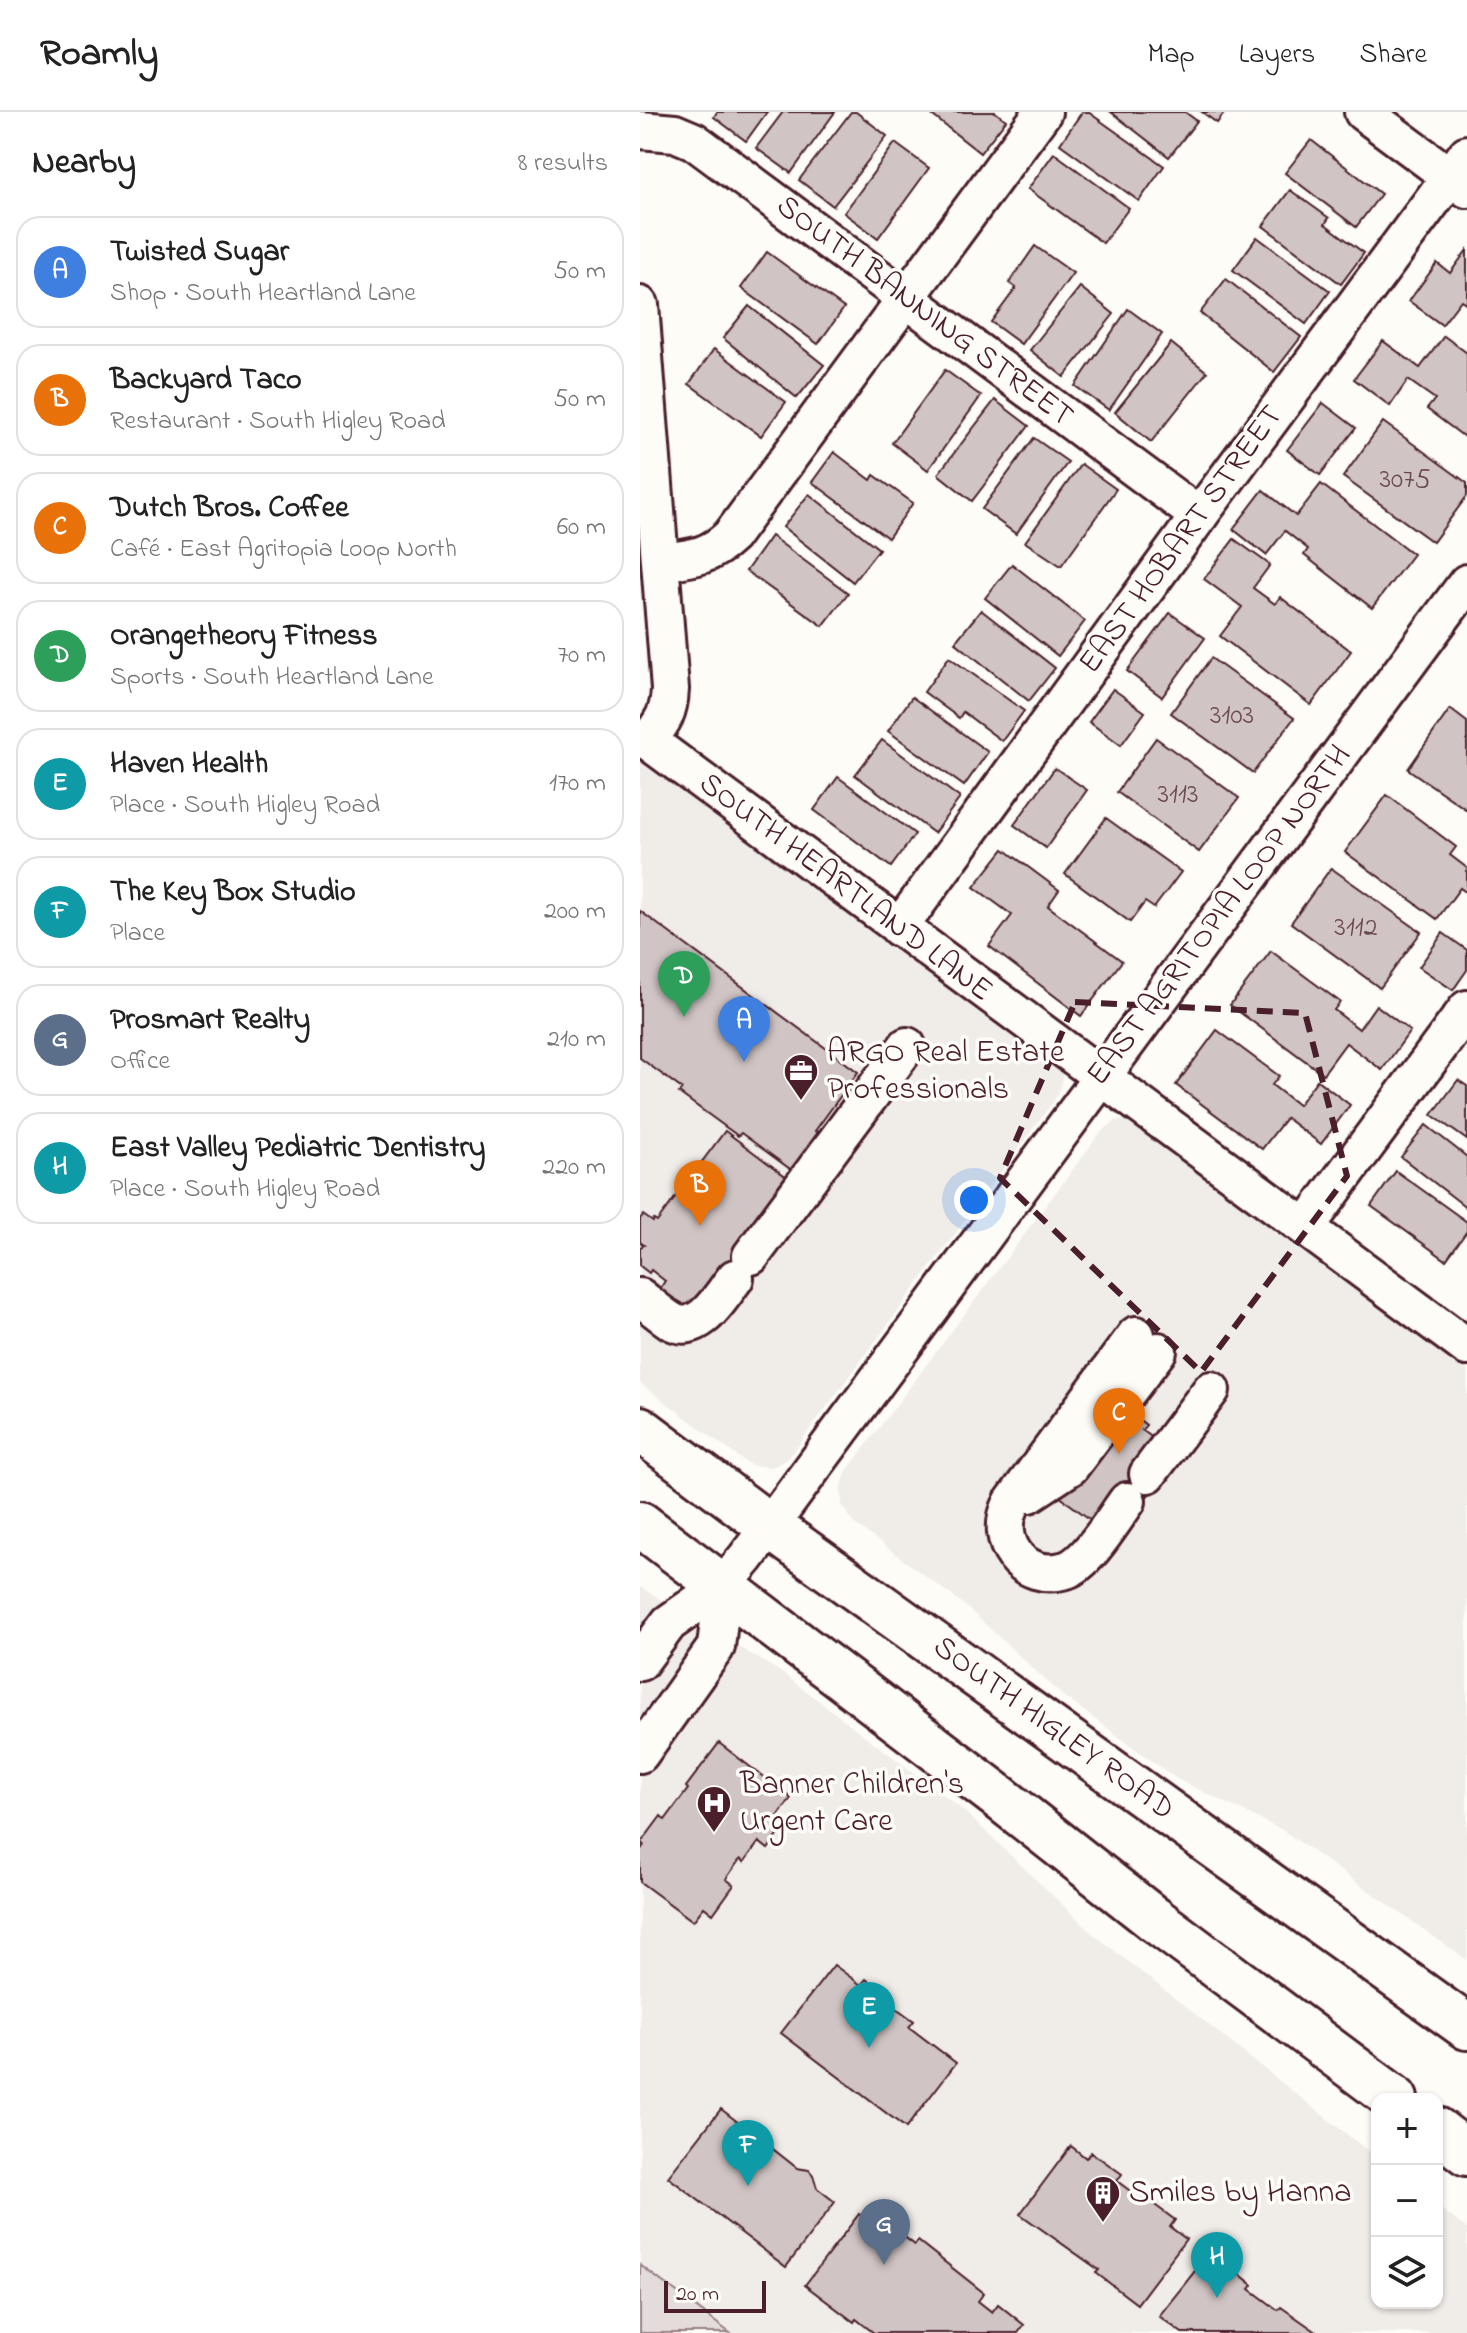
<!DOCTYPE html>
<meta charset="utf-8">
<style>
:root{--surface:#fff;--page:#f6f6f6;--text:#222;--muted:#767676;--line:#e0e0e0;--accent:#b45309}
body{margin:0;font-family:"Indie Flower",sans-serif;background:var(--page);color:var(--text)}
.controls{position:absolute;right:24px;bottom:24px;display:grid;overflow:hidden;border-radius:16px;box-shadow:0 2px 6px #0004}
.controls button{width:72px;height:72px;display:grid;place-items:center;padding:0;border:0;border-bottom:2px solid var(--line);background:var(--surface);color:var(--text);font:40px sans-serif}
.scale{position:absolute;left:24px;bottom:20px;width:102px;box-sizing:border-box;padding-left:8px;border:4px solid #4a1f2b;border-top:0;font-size:22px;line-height:28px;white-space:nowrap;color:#4a1f2b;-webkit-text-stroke:6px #fdfcf7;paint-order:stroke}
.you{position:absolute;left:334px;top:1088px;width:28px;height:28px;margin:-20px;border:6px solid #fff;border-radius:50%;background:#1a73e8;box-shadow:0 0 0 12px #1a73e833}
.badge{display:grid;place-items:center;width:52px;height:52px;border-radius:50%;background:var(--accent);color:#fff;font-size:26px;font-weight:700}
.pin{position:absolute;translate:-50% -66px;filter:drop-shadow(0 2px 4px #0008)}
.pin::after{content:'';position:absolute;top:42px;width:28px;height:24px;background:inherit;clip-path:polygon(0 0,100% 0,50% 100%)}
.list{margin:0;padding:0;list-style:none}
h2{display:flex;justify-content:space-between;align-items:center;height:104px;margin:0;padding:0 32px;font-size:34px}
h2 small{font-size:26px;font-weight:400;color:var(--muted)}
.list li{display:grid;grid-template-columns:52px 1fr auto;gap:24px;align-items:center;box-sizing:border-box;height:112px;margin:0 16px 16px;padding:0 16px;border:2px solid var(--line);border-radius:24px}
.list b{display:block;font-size:30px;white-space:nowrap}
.list p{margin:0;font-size:26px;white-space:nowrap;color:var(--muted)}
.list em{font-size:26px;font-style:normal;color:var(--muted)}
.icon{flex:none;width:44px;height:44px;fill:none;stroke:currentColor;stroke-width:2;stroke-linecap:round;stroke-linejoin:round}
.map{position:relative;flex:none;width:827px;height:2221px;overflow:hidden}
header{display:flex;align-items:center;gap:48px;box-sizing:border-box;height:112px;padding:0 40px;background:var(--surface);border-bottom:2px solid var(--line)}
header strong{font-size:38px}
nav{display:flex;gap:44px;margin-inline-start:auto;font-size:28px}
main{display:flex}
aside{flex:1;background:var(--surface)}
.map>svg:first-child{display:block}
.built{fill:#f0ece8}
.green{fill:#e3dcda;stroke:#967e82;stroke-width:2}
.building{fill:#d0c5c4;stroke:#4a1f2b;stroke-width:2}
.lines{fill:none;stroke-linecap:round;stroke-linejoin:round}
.minor-casing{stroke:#4a1f2b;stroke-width:42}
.major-casing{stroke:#4a1f2b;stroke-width:50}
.minor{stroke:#fdfcf7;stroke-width:36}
.major{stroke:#fdfcf7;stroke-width:44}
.marked{fill:none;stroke:#4a1f2b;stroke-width:6;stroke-dasharray:16 10;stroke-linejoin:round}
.labels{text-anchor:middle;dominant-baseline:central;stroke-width:7;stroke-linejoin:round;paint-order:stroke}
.number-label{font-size:28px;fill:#6c4851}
.street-label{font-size:32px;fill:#4a1f2b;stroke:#fdfcf7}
.poi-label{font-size:32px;fill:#4a1f2b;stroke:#fdfcf7;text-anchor:start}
</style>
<header>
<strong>Roamly</strong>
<nav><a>Map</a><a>Layers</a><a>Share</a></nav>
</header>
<main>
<aside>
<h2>Nearby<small>8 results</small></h2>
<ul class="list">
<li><span class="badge" style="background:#3f7fe0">A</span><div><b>Twisted Sugar</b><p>Shop · South Heartland Lane</p></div><em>50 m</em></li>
<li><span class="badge" style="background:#e8710a">B</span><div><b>Backyard Taco</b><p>Restaurant · South Higley Road</p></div><em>50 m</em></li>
<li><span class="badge" style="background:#e8710a">C</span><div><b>Dutch Bros. Coffee</b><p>Café · East Agritopia Loop North</p></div><em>60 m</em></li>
<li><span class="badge" style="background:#2e9e5b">D</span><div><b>Orangetheory Fitness</b><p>Sports · South Heartland Lane</p></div><em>70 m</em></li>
<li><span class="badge" style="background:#0f9aa8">E</span><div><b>Haven Health</b><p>Place · South Higley Road</p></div><em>170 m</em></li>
<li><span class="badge" style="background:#0f9aa8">F</span><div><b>The Key Box Studio</b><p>Place</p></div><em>200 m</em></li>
<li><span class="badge" style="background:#5c6f8a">G</span><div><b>Prosmart Realty</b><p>Office</p></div><em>210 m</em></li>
<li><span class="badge" style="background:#0f9aa8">H</span><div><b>East Valley Pediatric Dentistry</b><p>Place · South Higley Road</p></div><em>220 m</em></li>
</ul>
</aside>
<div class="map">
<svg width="827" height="2221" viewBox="0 0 827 2221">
<rect width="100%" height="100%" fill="#fdfcf7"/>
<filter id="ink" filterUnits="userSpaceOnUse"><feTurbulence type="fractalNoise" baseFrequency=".0125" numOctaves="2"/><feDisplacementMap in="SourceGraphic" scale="16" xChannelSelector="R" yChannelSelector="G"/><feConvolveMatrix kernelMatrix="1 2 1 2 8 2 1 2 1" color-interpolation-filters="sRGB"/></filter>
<g filter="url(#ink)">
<!-- built -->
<g class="built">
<polygon points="0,640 418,951 424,962 418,983 154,1339 145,1348 132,1355 111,1353 101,1347 0,1271"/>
<polygon points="492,1007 503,1010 827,1253 827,1848 644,1719 537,1667 422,1583 322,1491 216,1413 202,1394 201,1375 207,1359 461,1020 476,1009"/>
<polygon points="0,1475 142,1561 323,1698 452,1821 737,2046 737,2191 797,2191 797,2094 827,2117 827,2219 825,2221 90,2221 0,2153"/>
</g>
<!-- green -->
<polygon class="green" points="0,2153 90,2221 0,2221"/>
<!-- building -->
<g class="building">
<polygon points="77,0 127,0 106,29 74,5"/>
<polygon points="143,0 195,0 151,61 116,36"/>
<polygon points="211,0 216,0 247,24 193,94 159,68"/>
<polygon points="288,0 355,0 366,8 340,41"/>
<polygon points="442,0 448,0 524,54 499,89 420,32"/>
<polygon points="471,0 545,0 557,9 529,45"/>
<polygon points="562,0 585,0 577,11"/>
<polygon points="671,28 741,82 716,115 645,61"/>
<polygon points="255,31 289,56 238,126 204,101"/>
<polygon points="414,41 489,96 463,131 388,77"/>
<polygon points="650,78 689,106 685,112 724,141 701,172 623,114"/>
<polygon points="617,125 690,179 666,212 593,158"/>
<polygon points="395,134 433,161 381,232 351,210 376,176 369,171"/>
<polygon points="827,138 827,192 821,188 802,213 769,189 797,151 810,161"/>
<polygon points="127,140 204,196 178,232 101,176"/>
<polygon points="586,167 661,225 634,260 560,201"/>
<polygon points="440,175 474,202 424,265 390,238"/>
<polygon points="109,194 184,253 157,286 83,226"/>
<polygon points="488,197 522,222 469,298 435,274"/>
<polygon points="804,224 827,241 827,327 787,297 795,287 768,268 750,294 714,267 743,229 780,256"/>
<polygon points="531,231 567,260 511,330 475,300"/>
<polygon points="74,237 146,290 121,324 49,272"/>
<polygon points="305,258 341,284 288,358 252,331"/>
<polygon points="355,288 389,314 332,389 298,362"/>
<polygon points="683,291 716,316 680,363 647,338"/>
<polygon points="743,310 827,371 827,384 793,430 703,365"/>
<polygon points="394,326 428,350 376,422 342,397"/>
<polygon points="194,340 231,368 234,363 273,391 248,426 172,370"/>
<polygon points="441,352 476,377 421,454 385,430"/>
<polygon points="681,372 773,442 732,496 664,443 668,437 645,419 626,443 593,417 623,378 656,404"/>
<polygon points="169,382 239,437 213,470 143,415"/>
<polygon points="131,424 208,481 183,514 106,459"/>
<polygon points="594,427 630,453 613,476 635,492 640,485 711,539 671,593 580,524 602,495 564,467"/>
<polygon points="372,452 445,509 418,544 345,486"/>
<polygon points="341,498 415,556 389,589 315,530"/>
<polygon points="530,501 565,526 522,585 487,559"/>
<polygon points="309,545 384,599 362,629 323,600 319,606 284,580"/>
<polygon points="571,546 654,606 613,661 531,601"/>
<polygon points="473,577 505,600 481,633 449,610"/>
<polygon points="272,585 348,640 324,674 248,619"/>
<polygon points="810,597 827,610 827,698 768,657"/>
<polygon points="516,626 599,686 559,740 477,680"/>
<polygon points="242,628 320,686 294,721 215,663"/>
<polygon points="415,656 447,678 406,736 374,713"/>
<polygon points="198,665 275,722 251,755 174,698"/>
<polygon points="747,683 816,735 810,743 827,756 827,781 820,776 797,807 705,740"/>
<polygon points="466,706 541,760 514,796 505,790 490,810 425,762"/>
<polygon points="364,737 419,778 408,794 482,849 441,904 349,834 372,803 334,775"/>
<polygon points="691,756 781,820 740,876 651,811"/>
<polygon points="0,799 218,960 175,1019 184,1025 157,1062 101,1021 98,1024 39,981 42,977 0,946"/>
<polygon points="803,821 827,838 827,858 813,878 779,855"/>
<polygon points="631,839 700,890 694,898 719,917 736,893 770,919 742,958 706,931 683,962 590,893"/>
<polygon points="577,918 639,964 632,973 658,993 677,968 710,993 681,1032 646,1006 622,1037 536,973"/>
<polygon points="818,968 827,974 827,1028 792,1003"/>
<polygon points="786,1013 827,1045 827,1096 761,1045"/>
<polygon points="85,1019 148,1066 122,1152 106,1174 53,1204 40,1194 42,1191 19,1178 25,1169 11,1158 9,1161 0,1154 0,1135 4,1133 0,1130 0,1107 3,1103 13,1110 14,1108 17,1110"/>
<polygon points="756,1059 827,1110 827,1119 806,1148 731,1094"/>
<polygon points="485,1297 506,1313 502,1318 517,1329 518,1370 498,1397 455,1411 419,1384"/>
<polygon points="79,1631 151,1686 137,1706 146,1713 128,1737 119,1730 104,1750 100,1747 86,1767 94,1773 73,1802 64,1795 53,1809 0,1770 0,1739 4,1733 1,1731 21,1704 25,1708 48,1677 46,1675"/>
<polygon points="194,1853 221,1873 226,1867 252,1886 248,1890 274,1909 269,1915 316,1951 266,2016 141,1921"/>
<polygon points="81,1997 99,2011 105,2009 117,2012 124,2024 124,2030 157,2056 169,2058 173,2063 177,2076 195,2090 146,2155 28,2065"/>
<polygon points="431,2034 446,2046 451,2040 482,2062 477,2069 493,2081 491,2085 499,2091 504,2085 535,2108 530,2115 546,2127 497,2192 456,2161 459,2158 380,2102"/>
<polygon points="219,2102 239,2118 245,2110 275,2133 278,2129 344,2181 338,2189 352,2200 358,2192 384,2213 378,2221 234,2221 216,2207 214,2210 165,2173"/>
<polygon points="571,2139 613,2173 610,2177 638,2198 641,2195 678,2221 542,2221 519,2204"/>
</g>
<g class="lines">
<!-- minor casing -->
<g class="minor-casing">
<g id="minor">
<polyline points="723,0 827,77"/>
<polyline points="0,18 35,21 54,29 559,404"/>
<path d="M0,193L30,577C29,602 22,610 8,629L827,1235"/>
<path d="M21,450C51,446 68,446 91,424L403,0"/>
<polyline points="259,816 559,404 827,42"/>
<polyline points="666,1115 827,897"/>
<polyline points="111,1144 267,934"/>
<path d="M0,1185C10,1193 20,1202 31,1209C59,1225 81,1184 95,1166"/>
<polyline points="508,1362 571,1278"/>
<polyline points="389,1382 430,1355 518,1239"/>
<path d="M487,1389C473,1408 448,1451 426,1458C383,1471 352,1429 372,1391L496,1223"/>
<polyline points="0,1550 29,1511 83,1473 106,1446 827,471"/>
<polyline points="0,1642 76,1535 83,1473"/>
</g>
</g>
<!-- major casing -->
<g class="major-casing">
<g id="major">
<polyline points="0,1317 129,1414 827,1915"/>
<polyline points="0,1412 359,1685 514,1807 755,1987"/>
<polyline points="797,2018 827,2041"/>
</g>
</g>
<!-- minor -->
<use href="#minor" class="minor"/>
<!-- major -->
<use href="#major" class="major"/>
</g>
</g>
<!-- marked area -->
<path class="marked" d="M435,890L665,901L707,1064L561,1260L360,1066Z"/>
<!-- icons -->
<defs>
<g id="office-pin" transform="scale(1.8)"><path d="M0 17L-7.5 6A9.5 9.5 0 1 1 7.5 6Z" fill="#4a1f2b" stroke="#fdfcf7"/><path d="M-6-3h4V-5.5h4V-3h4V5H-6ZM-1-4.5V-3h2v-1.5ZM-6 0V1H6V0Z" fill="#fff"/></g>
<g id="hospital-pin" transform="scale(1.8)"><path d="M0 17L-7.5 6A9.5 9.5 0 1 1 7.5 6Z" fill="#4a1f2b" stroke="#fdfcf7"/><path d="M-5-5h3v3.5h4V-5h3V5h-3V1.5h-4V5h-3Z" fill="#fff"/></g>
<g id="building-pin" transform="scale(1.8)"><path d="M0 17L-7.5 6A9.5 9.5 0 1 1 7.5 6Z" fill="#4a1f2b" stroke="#fdfcf7"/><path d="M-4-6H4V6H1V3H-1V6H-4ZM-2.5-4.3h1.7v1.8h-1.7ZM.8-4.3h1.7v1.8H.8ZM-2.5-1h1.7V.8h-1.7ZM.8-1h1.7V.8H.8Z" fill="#fff"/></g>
</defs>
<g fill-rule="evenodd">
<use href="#office-pin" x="161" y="959"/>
<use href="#hospital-pin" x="74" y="1691"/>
<use href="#building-pin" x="463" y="2081"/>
</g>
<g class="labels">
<!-- number labels -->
<g class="number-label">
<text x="765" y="368">3075</text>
<text x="592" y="604">3103</text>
<text x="538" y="683">3113</text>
<text x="716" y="816">3112</text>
</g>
<!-- street labels -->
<g class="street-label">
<text transform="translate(284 200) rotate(37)">SOUTH BANNING STREET</text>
<text transform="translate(542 428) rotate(-54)">EAST HOBART STREET</text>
<text transform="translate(205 776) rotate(37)">SOUTH HEARTLAND LANE</text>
<text transform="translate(580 804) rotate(-53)">EAST AGRITOPIA LOOP NORTH</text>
<text transform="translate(413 1617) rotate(36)">SOUTH HIGLEY ROAD</text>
</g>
<!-- poi labels -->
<g class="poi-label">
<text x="187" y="941">ARGO Real Estate<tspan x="187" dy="37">Professionals</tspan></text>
<text x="100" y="1673">Banner Children's<tspan x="100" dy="37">Urgent Care</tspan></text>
<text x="489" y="2081">Smiles by Hanna</text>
</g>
</g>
</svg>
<div class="controls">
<button>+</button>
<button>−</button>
<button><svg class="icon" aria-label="layers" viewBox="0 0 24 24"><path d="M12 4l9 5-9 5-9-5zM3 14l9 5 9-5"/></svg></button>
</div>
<div class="scale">20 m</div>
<div class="you"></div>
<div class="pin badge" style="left:104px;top:950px;background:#3f7fe0">A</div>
<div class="pin badge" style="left:60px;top:1114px;background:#e8710a">B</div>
<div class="pin badge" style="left:479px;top:1342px;background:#e8710a">C</div>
<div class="pin badge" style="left:44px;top:905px;background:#2e9e5b">D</div>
<div class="pin badge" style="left:229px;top:1936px;background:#0f9aa8">E</div>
<div class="pin badge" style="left:108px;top:2074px;background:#0f9aa8">F</div>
<div class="pin badge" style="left:244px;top:2153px;background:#5c6f8a">G</div>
<div class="pin badge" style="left:577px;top:2186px;background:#0f9aa8">H</div>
</div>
</main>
